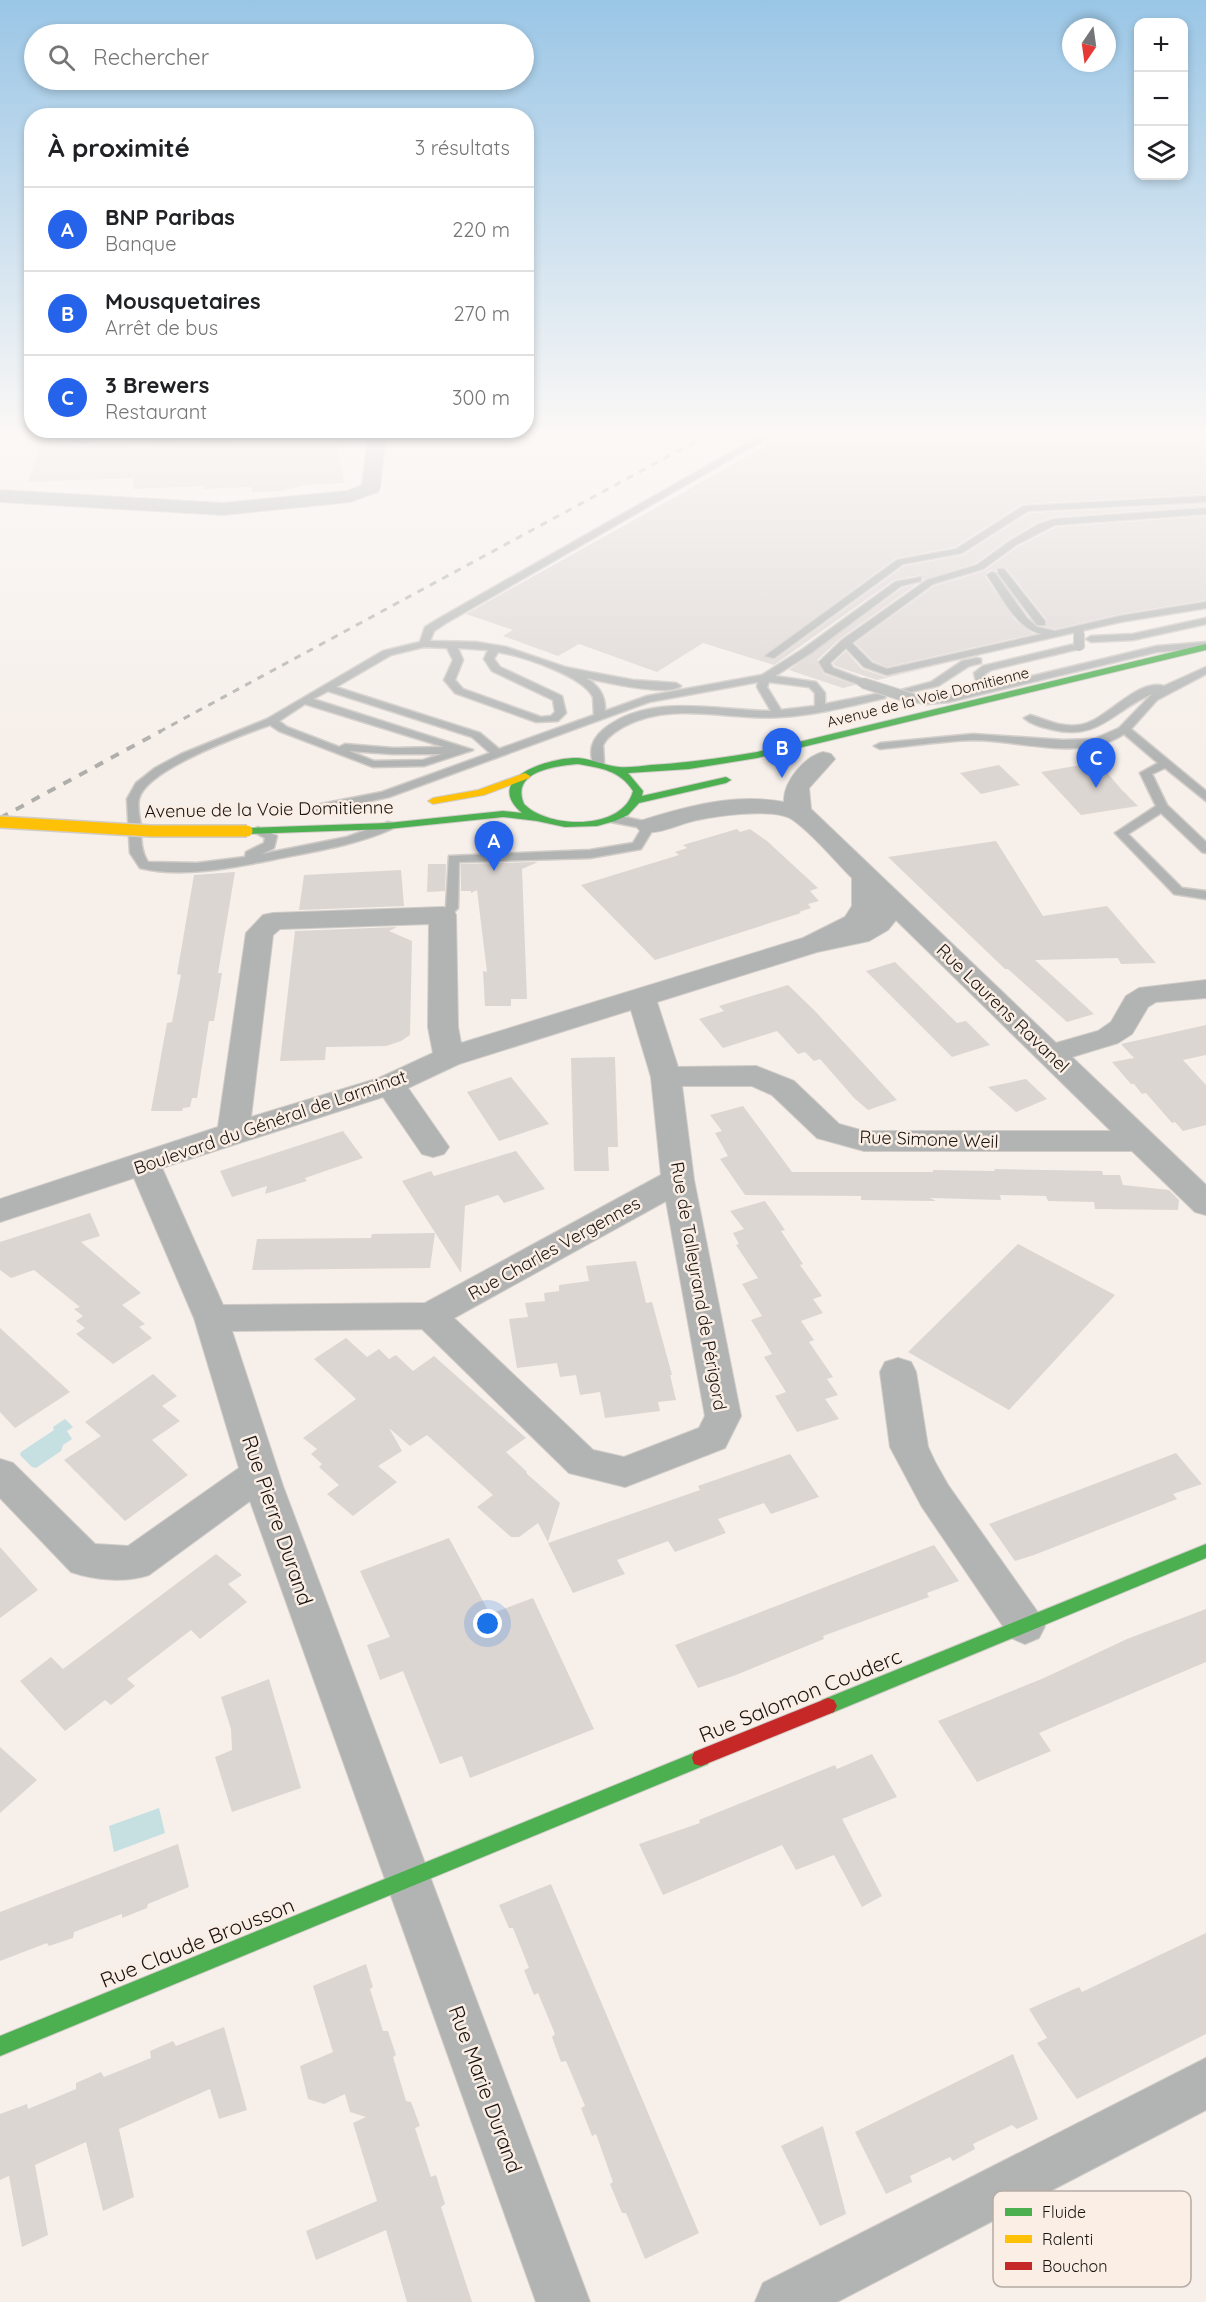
<!DOCTYPE html>
<html lang="fr">
<meta charset="utf-8">
<style>
:root{--surface:#fff;--page:#f2f2f2;--text:#202124;--muted:#757577;--line:#e0e0e0;--accent:#2563eb}
body{margin:0;font-family:Quicksand,sans-serif;background:var(--page);color:var(--text)}
.controls{position:absolute;right:18px;top:18px;display:grid;overflow:hidden;border-radius:12px;box-shadow:0 3px 9px #0003}
.controls button{width:54px;height:54px;display:grid;place-items:center;padding:0;border:0;border-bottom:2px solid var(--line);background:var(--surface);color:var(--text);font:30px sans-serif}
.compass{position:absolute;left:1062px;top:18px;width:54px;height:54px;border-radius:50%;background:var(--surface);box-shadow:0 3px 9px #0003;rotate:193deg}
.you{position:absolute;left:488px;top:1624px;width:21px;height:21px;margin:-15px;border:4px solid #fff;border-radius:50%;background:#1a73e8;box-shadow:0 0 0 9px #1a73e833}
.badge{display:grid;place-items:center;width:39px;height:39px;border-radius:50%;background:var(--accent);color:#fff;font-size:20px;font-weight:700}
.pin{position:absolute;translate:-50% -50px;filter:drop-shadow(0 2px 3px #0008)}
.pin::after{content:'';position:absolute;top:32px;width:21px;height:18px;background:inherit;clip-path:polygon(0 0,100% 0,50% 100%)}
.list{margin:0;padding:0;list-style:none}
h2{display:flex;justify-content:space-between;align-items:center;height:78px;margin:0;padding:0 24px;font-size:26px}
h2 small{font-size:20px;font-weight:400;color:var(--muted)}
.list li{display:grid;grid-template-columns:39px 1fr auto;gap:18px;align-items:center;box-sizing:border-box;height:84px;padding:0 24px;border-top:2px solid var(--line)}
.list b{display:block;font-size:22px;white-space:nowrap}
.list p{margin:0;font-size:20px;white-space:nowrap;color:var(--muted)}
.list em{font-size:20px;font-style:normal;color:var(--muted)}
.icon{flex:none;width:33px;height:33px;fill:none;stroke:currentColor;stroke-width:2;stroke-linecap:round;stroke-linejoin:round}
.map{position:relative;flex:none;width:1206px;height:2302px;overflow:hidden}
.search{position:absolute;background:var(--surface);box-shadow:0 3px 9px #0003;left:24px;top:24px;width:510px;height:66px;display:flex;align-items:center;gap:15px;box-sizing:border-box;padding:0 21px;border-radius:33px;color:var(--muted);font-size:22px}
.panel{position:absolute;background:var(--surface);box-shadow:0 3px 9px #0003;left:24px;top:108px;width:510px;height:330px;border-radius:24px}
.map>svg:first-child{display:block}
.water{fill:#c6e0e2}
.building{fill:#dcd6d2}
.lines{fill:none;stroke-linecap:round;stroke-linejoin:round}
.lane-casing{stroke:#d1ccc8;stroke-width:3}
.street-casing{stroke:#d1ccc8;stroke-width:2}
.fast-casing{stroke:#d1ccc8;stroke-width:2}
.slow-casing{stroke:#d1ccc8;stroke-width:2}
.jam-casing{stroke:#d1ccc8;stroke-width:2}
.lane{fill:#b1b4b3;fill-rule:evenodd}
.street{fill:#b1b4b3;fill-rule:evenodd}
.fast{fill:#4caf50;fill-rule:evenodd}
.slow{fill:#ffc107;fill-rule:evenodd}
.jam{fill:#c62828;fill-rule:evenodd}
.rail-far1{stroke:#afaeab;stroke-width:3;stroke-dasharray:7 7;stroke-linecap:butt}
.rail{stroke:#afaeab;stroke-width:4;stroke-dasharray:9 9;stroke-linecap:butt}
.lane-bridge-casing{stroke:#d1ccc8;stroke-width:12;stroke-linecap:butt}
.slow-bridge-casing{stroke:#d1ccc8;stroke-width:14;stroke-linecap:butt}
.lane-bridge{stroke:#b1b4b3;stroke-width:10}
.slow-bridge{stroke:#ffc107;stroke-width:11}
.labels{text-anchor:middle;dominant-baseline:central;stroke-width:5;stroke-linejoin:round;paint-order:stroke}
.far-street-label{font-size:15px;fill:#171310;stroke:#fbeee5}
.street-label{font-size:18px;fill:#171310;stroke:#fbeee5}
.near-street-label{font-size:21px;fill:#171310;stroke:#fbeee5}
.key{fill:#fbeee5;stroke:#b7aca5;stroke-width:1.5}
.key-label{font-size:16px;fill:#171310}
</style>
<div class="map">
<svg width="1206" height="2302" viewBox="0 0 1206 2302">
<rect width="100%" height="100%" fill="#f6efea"/>
<!-- water -->
<g class="water">
<polygon points="65,1419 73,1427 67,1431 72,1439 63,1445 61,1451 36,1468 32,1467 20,1455 21,1452 54,1430 53,1427"/>
<polygon points="159,1808 165,1833 114,1852 109,1826"/>
</g>
<!-- building -->
<g class="building">
<polygon points="771,437 890,437 900,440 904,437 919,437 937,442 945,437 1206,437 1206,494 1022,504 955,547 896,558 763,656 774,660 904,566 963,555 1029,513 1206,504 1206,506 1054,517 1038,522 1009,539 976,563 923,580 921,575 894,580 774,665 703,643 657,672 579,644 558,656 503,636 513,630 466,614 766,446 767,441"/>
<polygon points="235,439 234,446 337,443 344,483 305,485 281,491 252,492 252,487 203,489 204,486 133,489 134,478 28,482 39,448 130,444 129,448 186,446 198,444 198,440"/>
<polygon points="1206,516 1206,600 1120,614 1055,629 1046,627 1047,620 1006,568 998,567 996,571 991,570 986,573 985,576 1015,620 1034,634 887,667 873,661 855,643 934,586 984,571 1017,547 1056,527"/>
<polygon points="917,584 841,638 817,660 824,674 855,685 843,688 789,670 902,588"/>
<polygon points="846,651 862,669 886,677 954,662 877,680 835,666 833,663"/>
<polygon points="1098,762 1121,789 1138,806 1081,815 1041,772"/>
<polygon points="999,765 1020,785 981,794 960,773"/>
<polygon points="737,829 740,832 750,829 767,841 818,888 810,891 819,901 808,904 811,908 799,912 801,913 655,960 581,885 679,855 675,852 687,848 683,845"/>
<polygon points="996,841 1043,916 1107,906 1156,963 1121,964 1118,958 1035,960 1094,1014 1067,1022 1008,969 1005,969 888,857"/>
<polygon points="538,862 522,869 527,999 511,999 511,1006 485,1006 483,971 487,972 477,890 471,893 471,891 461,891 461,864"/>
<polygon points="428,864 446,864 445,891 427,892"/>
<polygon points="401,870 404,906 299,910 304,875"/>
<polygon points="235,872 218,973 222,973 214,1021 209,1021 197,1098 192,1098 190,1107 183,1108 182,1111 151,1111 167,1023 172,1022 181,975 177,974 194,875"/>
<polygon points="397,927 389,931 412,941 410,1035 401,1041 386,1046 326,1047 325,1060 280,1061 295,931"/>
<polygon points="895,962 957,1023 966,1021 990,1045 952,1057 866,971"/>
<polygon points="788,985 815,1011 897,1100 868,1110 854,1098 820,1059 814,1061 805,1052 798,1054 777,1031 723,1048 699,1019 724,1011 719,1006"/>
<polygon points="1206,1025 1206,1055 1183,1060 1206,1085 1206,1125 1183,1131 1175,1122 1172,1123 1146,1093 1142,1094 1134,1084 1131,1084 1112,1062 1134,1058 1121,1044"/>
<polygon points="615,1057 618,1147 608,1147 609,1171 574,1171 571,1058"/>
<polygon points="511,1077 549,1124 499,1141 467,1092"/>
<polygon points="1026,1079 1047,1099 1016,1112 988,1087"/>
<polygon points="743,1106 792,1172 933,1172 933,1170 995,1171 994,1169 1102,1171 1103,1175 1120,1175 1123,1185 1169,1190 1179,1200 1178,1210 1095,1209 1094,1202 1048,1201 1046,1196 1000,1195 1001,1200 930,1198 936,1201 861,1200 861,1196 745,1195 720,1159 728,1156 715,1133 722,1131 710,1115"/>
<polygon points="343,1131 363,1158 305,1178 307,1181 265,1194 267,1186 232,1197 220,1171"/>
<polygon points="516,1151 545,1189 504,1203 498,1195 465,1206 461,1273 402,1181 431,1171 434,1176"/>
<polygon points="765,1201 785,1230 781,1231 803,1264 800,1265 822,1296 813,1299 823,1313 801,1321 814,1340 809,1342 833,1377 827,1379 838,1395 825,1399 839,1419 797,1432 775,1396 786,1392 764,1357 772,1354 751,1320 762,1316 742,1284 758,1278 736,1245 739,1244 733,1233 744,1229 730,1211"/>
<polygon points="90,1213 100,1236 81,1242 141,1293 122,1305 145,1324 139,1327 152,1338 113,1364 76,1334 85,1328 76,1321 83,1316 74,1309 80,1307 34,1270 11,1278 0,1270 0,1242"/>
<polygon points="435,1233 430,1268 252,1270 257,1239 371,1238 372,1234"/>
<polygon points="1018,1244 1115,1295 1009,1410 908,1352"/>
<polygon points="636,1261 646,1303 652,1302 672,1375 670,1375 676,1400 658,1402 660,1411 605,1418 600,1392 580,1395 576,1375 560,1377 557,1363 517,1368 509,1319 528,1317 525,1303 545,1301 544,1293 559,1291 559,1285 589,1281 586,1266"/>
<polygon points="0,1328 70,1392 15,1428 0,1412"/>
<polygon points="346,1338 367,1357 379,1349 389,1359 396,1355 413,1371 434,1356 526,1438 506,1452 527,1472 526,1473 560,1503 548,1542 538,1523 519,1537 511,1537 477,1507 493,1495 427,1435 410,1446 389,1428 402,1451 378,1466 397,1482 353,1516 327,1494 339,1485 319,1467 322,1464 311,1454 317,1449 303,1438 356,1399 314,1359"/>
<polygon points="153,1374 177,1396 162,1406 180,1421 152,1440 188,1475 125,1521 64,1460 101,1436 85,1422"/>
<polygon points="1176,1453 1202,1484 1173,1494 1177,1499 1034,1555 1015,1561 989,1524"/>
<polygon points="790,1454 819,1497 771,1514 764,1503 718,1519 726,1533 675,1552 668,1541 617,1560 625,1574 573,1593 548,1543 700,1490 698,1486"/>
<polygon points="449,1538 490,1614 533,1598 594,1729 470,1778 462,1756 440,1764 403,1671 380,1680 367,1645 390,1637 360,1571"/>
<polygon points="934,1545 959,1581 927,1593 929,1597 823,1636 824,1639 736,1675 698,1688 675,1645"/>
<polygon points="0,1547 38,1590 0,1618"/>
<polygon points="216,1554 242,1575 228,1584 247,1602 200,1639 191,1630 127,1679 135,1686 111,1705 105,1700 65,1731 20,1681 51,1657 63,1669"/>
<polygon points="1206,1609 1206,1662 1039,1733 1051,1751 977,1782 938,1721 1044,1678 1127,1639"/>
<polygon points="269,1679 301,1788 232,1812 215,1757 232,1750 231,1729 221,1697"/>
<polygon points="0,1747 37,1780 0,1813"/>
<polygon points="872,1754 897,1797 842,1819 882,1896 862,1907 834,1855 796,1870 782,1845 663,1895 639,1844 700,1823 699,1820 835,1765 837,1769"/>
<polygon points="178,1844 189,1887 148,1904 147,1908 122,1918 122,1914 74,1932 73,1938 49,1946 47,1943 0,1961 0,1912"/>
<polygon points="551,1884 699,2233 645,2259 626,2213 622,2213 610,2184 613,2182 596,2134 592,2136 581,2108 585,2106 566,2061 561,2062 552,2037 555,2034 538,1993 534,1995 524,1970 529,1968 513,1928 509,1928 499,1905"/>
<polygon points="1206,1933 1206,2034 1077,2099 1037,2043 1047,2038 1029,2009 1079,1987 1082,1992"/>
<polygon points="366,1964 373,1987 370,1989 383,2031 388,2031 396,2055 393,2057 406,2101 411,2102 420,2126 415,2128 431,2177 436,2175 445,2204 441,2207 472,2302 407,2302 386,2230 316,2260 306,2231 377,2201 353,2123 366,2117 350,2112 345,2094 324,2104 308,2099 300,2066 333,2052 313,1986"/>
<polygon points="224,2027 247,2110 219,2119 210,2089 119,2129 134,2197 103,2211 86,2142 35,2165 48,2235 22,2247 9,2176 0,2180 0,2114 27,2104 28,2109 76,2089 76,2083 101,2072 104,2077 151,2058 150,2051 173,2041 176,2046"/>
<polygon points="1013,2054 1038,2119 1017,2129 1012,2125 973,2144 975,2149 953,2161 950,2157 910,2176 912,2182 886,2194 855,2132"/>
<polygon points="823,2126 846,2214 820,2226 781,2146"/>
</g>
<g class="lines">
<!-- lane casing -->
<g class="lane-casing">
<g id="lane">
<path d="M758,437H769L446,623L434,631L430,641L476,642L506,647L565,667L590,672L633,680L676,683L681,686C667,697 604,682 586,678C598,685 606,695 605,711L647,696L762,675L803,649L895,582L921,577V581L901,586L811,653L775,676L816,682L825,693V704L881,693L886,696L885,698C851,706 816,715 781,717C728,721 673,700 623,727C615,732 607,737 603,745L604,763L602,765H594C588,751 592,739 604,729C652,692 716,711 771,711L757,687L758,682L649,702L389,797L315,813L311,812V806L382,792L490,753L472,737L328,691L313,699L473,750L424,766L373,767L279,731L270,725C242,735 146,769 139,799C137,807 140,818 141,826C141,840 141,851 148,862L197,863L245,857L246,852L264,843L265,838L252,831L258,827L277,836L274,848L262,854L347,837L388,822L392,823V829C358,844 322,850 286,857C240,866 186,879 140,868L130,853L127,799L136,783L155,768L181,754L267,719L383,651L420,642L425,627L438,619ZM424,647L447,648L453,660L444,680L455,693L536,722L558,721L566,713L562,696L500,667L494,659L498,652C521,656 582,675 593,697L594,715L499,749L480,733L336,687L391,655ZM458,648L488,650L484,659L492,671L553,700L555,712L551,716L541,717L463,689L455,680L463,660ZM769,682L809,687L815,693V706L781,710L767,687ZM305,704L444,747L393,748L345,744L339,747L287,727L279,721ZM349,751L393,754H442L423,760L374,761Z"/>
<polygon points="1206,496 1206,502 1028,511 962,553 903,564 774,658 765,656 897,560 956,549 1023,506"/>
<path d="M1206,508V514L1055,525L1016,545L983,569L933,584L852,643L872,663L887,669L1042,634C1015,628 1002,596 987,575L992,572L995,573L1027,618L1037,627L1055,631L1120,616L1206,602V608L1120,622L887,675L864,667L846,648L830,663L833,668L867,681V685L863,686L825,672L819,662L842,640L927,580L977,565L1010,541L1039,524L1054,519Z"/>
<polygon points="998,569 1004,569 1045,621 1045,625 1037,625 998,573"/>
<polygon points="1206,618 1206,624 1133,640 1091,642 1086,639 1091,636 1133,634"/>
<path d="M1206,642V648L1157,652L949,702L927,704L909,701L908,699C914,695 939,697 949,696L1157,646Z"/>
<polygon points="1079,643 1084,646 1083,648 991,670 985,674 985,686 977,686 974,673 983,666"/>
<polygon points="977,658 981,659 981,663 969,666 938,686 906,693 901,690 931,682 962,661"/>
<path d="M1206,667V674L1157,700L1131,729L1206,791V801L1165,768L1152,774L1167,805L1206,842V853L1202,852L1161,813L1128,834L1182,888L1206,891V899L1174,894L1115,833L1156,806L1140,773L1158,763L1124,734C1082,762 1020,740 973,740C942,741 911,746 880,749L874,746L880,743L973,734L1063,740L1094,739L1119,728L1152,694C1113,710 1099,742 1050,729C1041,727 1031,724 1024,718L1030,715C1048,720 1061,728 1080,725C1107,721 1136,678 1164,686Z"/>
<polygon points="615,815 653,823 655,826 641,849 590,858 459,862 458,908 448,918 438,918 437,915 446,907 449,856 590,850 633,843 642,828 611,822 609,819"/>
</g>
</g>
<!-- street casing -->
<g class="street-casing">
<g id="street">
<path d="M67,437H97C90,445 74,445 67,437Z"/>
<polygon points="360,437 380,437 385,443 380,488 378,492 350,502 223,515 0,502 0,490 223,503 347,491 362,485 367,444"/>
<path d="M823,752L831,754L835,759L809,788L811,809L1056,1043L1098,1031L1111,1022L1126,996L1139,988L1206,980V998L1156,1002L1148,1007L1132,1034L1118,1043L1072,1057L1206,1185V1215L1195,1212L1132,1151H864L817,1138L772,1095L752,1086H682L694,1180L741,1416L725,1448L625,1487L569,1473L422,1329L232,1331L283,1486L590,2302H536L250,1501L149,1575C126,1583 94,1580 71,1572L0,1498V1459L13,1463L95,1544L128,1546L239,1468L194,1318L134,1178L0,1222V1199L218,1127L246,933L263,915L273,913L443,907L453,909L456,915L458,1027L461,1043L803,938L845,917L852,906V878C833,859 814,835 793,820C775,807 714,816 693,821C676,825 657,836 640,831L636,826L640,821C687,806 735,793 784,802C783,782 804,757 823,752ZM896,920L1111,1131H864L839,1124L794,1081L756,1066L678,1067L657,1002L817,952L869,941L888,930ZM429,924L428,1027L433,1053L379,1078L251,1117L273,935L280,929ZM631,1010L651,1077L661,1175L425,1303L223,1305L162,1168L383,1097L422,1154L433,1157L444,1154L449,1147L408,1088L459,1064ZM666,1201L705,1416L699,1428L624,1457L593,1450L454,1318Z"/>
<polygon points="898,1358 911,1362 916,1372 928,1447 935,1462 948,1485 1039,1614 1045,1626 1039,1638 1025,1644 1011,1638 922,1507 890,1447 880,1372 885,1362"/>
<polygon points="1206,2058 1206,2110 837,2302 755,2302 763,2283"/>
</g>
</g>
<!-- fast casing -->
<g class="fast-casing">
<g id="fast">
<path d="M1206,644V650L757,758L689,769L628,773L643,791L642,796L726,777L731,780L726,783L639,803L628,815L615,821L597,826L565,827L537,821L503,817L388,829L247,834L242,831L247,828L388,823L503,811L522,813C481,778 551,757 578,758C592,759 605,766 619,767C629,768 641,766 651,765C687,763 722,758 757,752ZM578,764C600,768 620,770 633,791C623,831 548,829 524,804C510,771 556,766 578,764Z"/>
<polygon points="1206,1544 1206,1558 834,1712 828,1714 822,1712 819,1706 822,1700"/>
<polygon points="701,1750 708,1752 710,1758 708,1764 0,2056 0,2036"/>
</g>
</g>
<!-- slow casing -->
<g class="slow-casing">
<polygon id="slow" points="525,773 530,776 529,778 484,795 433,804 428,801 433,798 478,790"/>
</g>
<!-- jam casing -->
<g class="jam-casing">
<polygon id="jam" points="828,1698 834,1700 837,1706 834,1712 701,1766 694,1764 692,1758 694,1752"/>
</g>
<!-- lane -->
<use href="#lane" class="lane"/>
<!-- street -->
<use href="#street" class="street"/>
<!-- fast -->
<use href="#fast" class="fast"/>
<!-- slow -->
<use href="#slow" class="slow"/>
<!-- jam -->
<use href="#jam" class="jam"/>
<!-- rail-far1 -->
<polyline class="rail-far1" points="159,732 704,437"/>
<!-- rail -->
<polyline class="rail" points="0,818 161,731"/>
<!-- lane-bridge casing -->
<g class="lane-bridge-casing">
<g id="lane-bridge">
<polyline points="1079,633 1079,646"/>
<polyline points="863,683 913,699"/>
</g>
</g>
<!-- slow-bridge casing -->
<g class="slow-bridge-casing">
<polyline id="slow-bridge" points="0,822 151,831 247,831"/>
</g>
<!-- lane-bridge -->
<use href="#lane-bridge" class="lane-bridge"/>
<!-- slow-bridge -->
<use href="#slow-bridge" class="slow-bridge"/>
</g>
<!-- sky -->
<linearGradient id="sky" x2="0" y2="1"><stop stop-color="#9ac6e6"/><stop offset="0.57" stop-color="#fbf8f6"/><stop offset="1" stop-color="#fbf8f6" stop-opacity="0"/></linearGradient>
<rect width="1206" height="760" fill="url(#sky)"/>
<g class="labels">
<!-- far-street labels -->
<g class="far-street-label">
<text transform="translate(928 697) rotate(-14)">Avenue de la Voie Domitienne</text>
</g>
<!-- street labels -->
<g class="street-label">
<text transform="translate(269 809) rotate(-1)">Avenue de la Voie Domitienne</text>
<text transform="translate(1003 1008) rotate(44)">Rue Laurens Ravanel</text>
<text transform="translate(270 1122) rotate(-19)">Boulevard du Général de Larminat</text>
<text transform="translate(929 1139) rotate(2)">Rue Simone Weil</text>
<text transform="translate(554 1248) rotate(-29)">Rue Charles Vergennes</text>
<text transform="translate(699 1286) rotate(80)">Rue de Talleyrand de Périgord</text>
</g>
<!-- near-street labels -->
<g class="near-street-label">
<text transform="translate(278 1520) rotate(71)">Rue Pierre Durand</text>
<text transform="translate(800 1695) rotate(-22)">Rue Salomon Couderc</text>
<text transform="translate(197 1942) rotate(-22)">Rue Claude Brousson</text>
<text transform="translate(486 2089) rotate(70)">Rue Marie Durand</text>
</g>
</g>
<!-- legend -->
<rect x="993" y="2191" width="198" height="96" rx="9" class="key"/>
<rect x="1005" y="2208" width="27" height="8" fill="#4caf50"/>
<rect x="1005" y="2235" width="27" height="8" fill="#ffc107"/>
<rect x="1005" y="2262" width="27" height="8" fill="#c62828"/>
<g class="key-label">
<text x="1042" y="2218">Fluide</text>
<text x="1042" y="2245">Ralenti</text>
<text x="1042" y="2272">Bouchon</text>
</g>
</svg>
<div class="controls">
<button>+</button>
<button>−</button>
<button><svg class="icon" aria-label="layers" viewBox="0 0 24 24"><path d="M12 4l9 5-9 5-9-5zM3 14l9 5 9-5"/></svg></button>
</div>
<svg class="compass" viewBox="-18 -18 36 36"><path d="M0-13l5 13h-10z" fill="#e53935"/><path d="M0 13l5-13h-10z" fill="#757577"/></svg>
<div class="you"></div>
<div class="pin badge" style="left:494px;top:871px">A</div>
<div class="pin badge" style="left:782px;top:778px">B</div>
<div class="pin badge" style="left:1096px;top:788px">C</div>
<div class="search"><svg class="icon" aria-label="search" viewBox="0 0 24 24"><circle cx="10" cy="10" r="6"/><path d="M15 15l6 6"/></svg>Rechercher</div>
<section class="panel">
<h2>À proximité<small>3 résultats</small></h2>
<ul class="list">
<li><span class="badge">A</span><div><b>BNP Paribas</b><p>Banque</p></div><em>220 m</em></li>
<li><span class="badge">B</span><div><b>Mousquetaires</b><p>Arrêt de bus</p></div><em>270 m</em></li>
<li><span class="badge">C</span><div><b>3 Brewers</b><p>Restaurant</p></div><em>300 m</em></li>
</ul>
</section>
</div>
